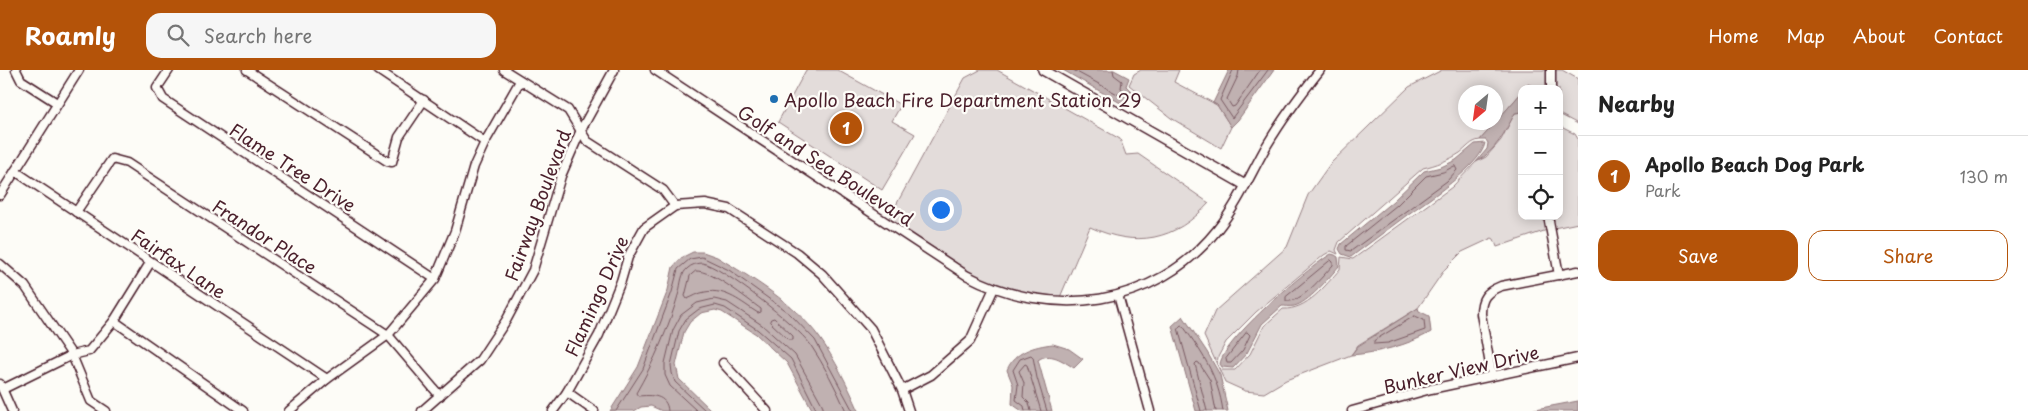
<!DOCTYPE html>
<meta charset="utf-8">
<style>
:root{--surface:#fff;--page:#f6f6f6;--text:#222;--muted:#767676;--line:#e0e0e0;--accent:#b45309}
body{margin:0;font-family:"Playpen Sans",sans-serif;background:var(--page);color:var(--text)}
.controls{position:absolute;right:15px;top:15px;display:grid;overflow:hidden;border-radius:10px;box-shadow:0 2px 12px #0003}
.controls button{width:45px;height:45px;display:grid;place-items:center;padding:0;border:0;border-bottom:1px solid var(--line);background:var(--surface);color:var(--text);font:25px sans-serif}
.compass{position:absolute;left:1458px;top:15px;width:45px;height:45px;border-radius:50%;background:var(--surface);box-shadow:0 2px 12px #0003;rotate:209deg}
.you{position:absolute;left:940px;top:139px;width:18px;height:18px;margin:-12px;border:4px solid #fff;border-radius:50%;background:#1a73e8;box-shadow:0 0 0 8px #1a73e833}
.badge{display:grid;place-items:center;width:32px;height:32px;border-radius:50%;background:var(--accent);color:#fff;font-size:16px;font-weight:700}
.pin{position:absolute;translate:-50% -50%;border:2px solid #fff;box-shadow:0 1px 5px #0006}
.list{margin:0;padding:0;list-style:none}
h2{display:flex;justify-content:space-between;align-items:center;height:65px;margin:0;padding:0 20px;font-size:21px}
h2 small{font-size:16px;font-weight:400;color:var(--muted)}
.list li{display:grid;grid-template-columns:32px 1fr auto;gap:15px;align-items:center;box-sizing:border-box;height:80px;padding:0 20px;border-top:1px solid var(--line)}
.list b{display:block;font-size:19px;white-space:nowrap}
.list p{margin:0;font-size:16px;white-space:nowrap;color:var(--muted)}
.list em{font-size:16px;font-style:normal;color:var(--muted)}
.actions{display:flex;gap:10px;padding:15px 20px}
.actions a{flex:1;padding:11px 0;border:1px solid var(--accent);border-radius:15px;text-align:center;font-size:18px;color:var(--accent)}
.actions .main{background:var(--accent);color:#fff}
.icon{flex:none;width:28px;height:28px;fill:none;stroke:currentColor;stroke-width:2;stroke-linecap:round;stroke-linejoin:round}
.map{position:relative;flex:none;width:1578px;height:341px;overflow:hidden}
header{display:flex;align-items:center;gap:30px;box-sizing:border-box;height:70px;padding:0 25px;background:var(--accent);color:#fff}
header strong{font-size:24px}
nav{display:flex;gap:28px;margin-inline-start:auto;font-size:18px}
.search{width:350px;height:45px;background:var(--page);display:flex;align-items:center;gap:12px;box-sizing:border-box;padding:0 18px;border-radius:15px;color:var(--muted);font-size:19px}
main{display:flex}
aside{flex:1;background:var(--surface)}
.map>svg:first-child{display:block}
.green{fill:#e3dcda;stroke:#967e82;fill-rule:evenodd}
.water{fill:#c0b1b1;stroke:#91777b}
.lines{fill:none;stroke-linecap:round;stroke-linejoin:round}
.shore{stroke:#795961;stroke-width:1}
.minor-casing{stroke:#4a1f2b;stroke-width:11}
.tertiary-casing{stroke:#4a1f2b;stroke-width:12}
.minor{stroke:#fdfcf7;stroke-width:8}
.tertiary{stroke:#fdfcf7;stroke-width:9}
.poi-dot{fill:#1f6fb2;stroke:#fdfcf7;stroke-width:2}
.labels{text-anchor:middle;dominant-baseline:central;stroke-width:4.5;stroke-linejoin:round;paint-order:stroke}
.poi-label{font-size:18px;fill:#4a1f2b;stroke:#fdfcf7;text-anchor:start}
.street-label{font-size:18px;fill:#4a1f2b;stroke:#fdfcf7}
</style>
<header>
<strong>Roamly</strong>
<div class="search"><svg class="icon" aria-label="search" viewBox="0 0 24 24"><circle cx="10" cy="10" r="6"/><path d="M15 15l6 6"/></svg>Search here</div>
<nav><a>Home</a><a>Map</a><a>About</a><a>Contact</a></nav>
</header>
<main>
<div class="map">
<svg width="1578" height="341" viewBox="0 0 1578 341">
<rect width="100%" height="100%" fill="#fdfcf7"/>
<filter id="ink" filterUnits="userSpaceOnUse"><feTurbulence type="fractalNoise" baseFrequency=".02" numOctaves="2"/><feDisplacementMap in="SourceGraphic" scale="10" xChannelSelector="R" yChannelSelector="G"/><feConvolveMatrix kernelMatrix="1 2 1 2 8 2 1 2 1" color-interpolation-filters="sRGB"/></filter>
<g filter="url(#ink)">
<!-- green -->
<g class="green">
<polygon points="806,0 837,0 901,35 892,51 915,64 882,120 778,52"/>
<path d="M980,0H997L1120,69L1126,85L1138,84L1209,133C1175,171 1136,178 1090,157L1058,232L994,218L889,148L965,8Z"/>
<polygon points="1141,0 1179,0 1174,12 1217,35 1231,57 1221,78 1171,48 1129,15 1134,4"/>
<path d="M1442,0H1548V19H1540L1528,14L1524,19H1522V22L1480,70C1471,71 1467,78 1460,83C1449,90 1436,95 1423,98L1339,172L1336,180L1338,184L1331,181L1324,185L1256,242L1226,272L1218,287L1217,295L1222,300H1235L1250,284L1264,256L1283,239C1307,240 1325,216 1340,199L1341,187L1353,189L1452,117L1476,92L1486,87L1501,70L1515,43L1522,42V146H1545L1547,160L1497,177L1494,169L1492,168L1462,182L1445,199L1418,238L1358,275L1351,285L1286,310L1264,323L1245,321L1225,312L1204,266L1215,241L1287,177L1308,125L1330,94L1409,17ZM1466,22H1496V52H1466Z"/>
<polygon points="1555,0 1562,0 1578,9 1578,54 1559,44 1559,19 1555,19"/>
<polygon points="1559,56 1575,64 1578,69 1578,153 1554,158 1551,146 1559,146"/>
</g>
<!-- water -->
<g class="water">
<polygon points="1063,0 1114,0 1129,8 1126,16 1132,22 1124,35"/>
<polygon points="1229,0 1274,0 1238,50 1231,57 1217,35 1213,33"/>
<path d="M1522,22V42L1515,43C1505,62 1496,81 1476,92L1487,79L1488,73L1486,70H1480Z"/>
<path d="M1485,73C1481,96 1426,131 1407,145C1388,159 1370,173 1351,187L1342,184L1339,179L1341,174L1393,131L1424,101L1441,97L1456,90L1475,74Z"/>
<path d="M693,182H703L717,187C752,208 794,233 819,267C835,289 848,316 859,341H813L787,293L756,264L722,242L715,240L701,243L690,252L684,262L676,295L679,309L712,341H662L651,336L641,337L634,341H610L638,297L668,220L673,197L681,188Z"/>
<path d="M1331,184L1335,185L1338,187L1339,196C1329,208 1308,233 1294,236C1290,237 1285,236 1282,236L1262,254L1247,283L1233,298L1222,297L1220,294C1224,269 1308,198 1331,184Z"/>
<path d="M1418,238L1419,241L1429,246L1431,262C1409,275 1377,283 1351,285L1358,276Z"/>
<polygon points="1183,246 1207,282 1220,305 1228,341 1196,341 1172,256"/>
<path d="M1053,274L1069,279L1083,289L1074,298C1063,291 1050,281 1038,290L1052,341H1022L1012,334L1013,315L1007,300C1014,282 1034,276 1053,274Z"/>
<polygon points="1578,331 1578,341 1525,341"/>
</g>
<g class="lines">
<!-- shore -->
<g class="shore">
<polyline points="1073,0 1123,27 1125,23 1121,18 1122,11 1114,5 1113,0"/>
<polyline points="1233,0 1220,30 1232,48 1268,0"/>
<polyline points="1239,0 1238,6 1227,29 1232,37 1235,36 1260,0"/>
<polygon points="1455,96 1457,100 1447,111 1351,181 1346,180 1346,176 1397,135 1426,106 1443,102"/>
<path d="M1331,190L1333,192V195C1323,206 1300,234 1286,231V227Z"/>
<path d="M696,201C712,200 747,229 761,239V242L758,243C742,233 726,218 705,222C698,223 693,227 687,229L685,226L690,206Z"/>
<polygon points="1415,246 1424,250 1425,260 1388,273 1374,274 1374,271"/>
<polygon points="771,249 774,248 793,266 793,270 789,270 770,252"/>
<polygon points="1247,262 1250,265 1243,280 1231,293 1227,293 1226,289"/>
<polyline points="616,341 643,299 672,222 678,199 690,189 702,187 729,200 790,244 815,270 853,341"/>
<path d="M668,341C667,324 651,325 638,326L636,323C654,292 669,257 679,222C681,214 681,203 688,198C691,195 697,193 702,193C722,196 797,256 810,274C824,295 836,318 846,341"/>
<polyline points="697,341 670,316 665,305 665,293 673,260 681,245 697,233 714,229 727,232 762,255 795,285 822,334 824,341"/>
<polyline points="706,341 675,312 672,303 671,295 679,261 686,249 699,239 715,235 725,238 758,260 791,289 817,341"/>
<polyline points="1025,341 1024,336 1016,330 1018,315 1013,300 1020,289 1031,285 1033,287 1037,308 1047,341"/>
<polyline points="1031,341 1029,333 1023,327 1024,313 1019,301 1025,294 1027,295 1041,341"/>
<path d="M1201,341L1178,258L1181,255L1183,256C1203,284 1218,306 1223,341"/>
<polyline points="1207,341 1195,294 1197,292 1199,293 1210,310 1216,341"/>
</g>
<!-- minor casing -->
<g class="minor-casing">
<g id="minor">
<polyline points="16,0 21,10 57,33"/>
<polyline points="169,0 157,18 163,29 435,209"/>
<polyline points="247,0 387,91 392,92 399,67 424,30"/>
<polyline points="378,0 485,72"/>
<polyline points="504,0 568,40 587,71 663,120 675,136"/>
<path d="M655,0L966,205C1051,250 1155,238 1217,160C1238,134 1251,103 1267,75C1283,48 1301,24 1320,0"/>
<polyline points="1551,0 1551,19"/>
<polyline points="15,101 327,309"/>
<polyline points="0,125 79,0"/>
<polyline points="76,142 112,89 127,93 388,265 440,326"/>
<polyline points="1548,146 1559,205"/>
<polyline points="0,194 25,216 72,285 91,331 106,341"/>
<polyline points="1118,225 1150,341"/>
<polyline points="114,251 243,341"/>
<polyline points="723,293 767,341"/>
<path d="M1492,306L1481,244C1481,228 1486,222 1501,216L1578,201"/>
<polyline points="0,314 12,341"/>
<polyline points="3,319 72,285 89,281 114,251 150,193"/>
<polyline points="902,320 931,305 970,271 994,218"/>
<polyline points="567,322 594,341"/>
<polyline points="289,341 327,309 388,265 435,209 455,161 474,96 485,72 520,11"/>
<polyline points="422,341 480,290 507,249 533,200 561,106 581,60 614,0"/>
<polyline points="553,341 567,322 599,265 621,211 628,187 644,158 675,136 705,134 729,139 797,183 822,204 871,259 902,320 909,341"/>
<polyline points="1352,341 1431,319 1578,288"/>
</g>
</g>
<!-- tertiary casing -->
<g class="tertiary-casing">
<polyline id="tertiary" points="1043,0 1245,115"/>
</g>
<!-- minor -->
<use href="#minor" class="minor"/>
<!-- tertiary -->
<use href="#tertiary" class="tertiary"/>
</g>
</g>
<!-- markers -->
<circle class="poi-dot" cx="774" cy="29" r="5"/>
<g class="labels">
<!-- poi labels -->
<g class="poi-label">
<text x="784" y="29">Apollo Beach Fire Department Station 29</text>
</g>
<!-- street labels -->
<g class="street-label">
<text transform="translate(826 95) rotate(33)">Golf and Sea Boulevard</text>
<text transform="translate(293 97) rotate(33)">Flame Tree Drive</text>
<text transform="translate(537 135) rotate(-70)">Fairway Boulevard</text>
<text transform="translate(265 166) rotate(33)">Frandor Place</text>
<text transform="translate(179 193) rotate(34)">Fairfax Lane</text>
<text transform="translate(596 226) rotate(-66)">Flamingo Drive</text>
<text transform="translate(1461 299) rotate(-13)">Bunker View Drive</text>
</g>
</g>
</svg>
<div class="controls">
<button>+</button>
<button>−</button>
<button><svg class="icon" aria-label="locate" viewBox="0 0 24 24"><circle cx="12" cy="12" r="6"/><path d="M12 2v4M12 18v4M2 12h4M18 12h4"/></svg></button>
</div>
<svg class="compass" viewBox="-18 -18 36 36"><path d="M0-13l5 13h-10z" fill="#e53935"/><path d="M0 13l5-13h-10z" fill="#767676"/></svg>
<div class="you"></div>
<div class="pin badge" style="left:846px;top:58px">1</div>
</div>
<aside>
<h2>Nearby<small></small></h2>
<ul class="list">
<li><span class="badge">1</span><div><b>Apollo Beach Dog Park</b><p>Park</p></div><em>130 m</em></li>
</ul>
<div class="actions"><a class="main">Save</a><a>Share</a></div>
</aside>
</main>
